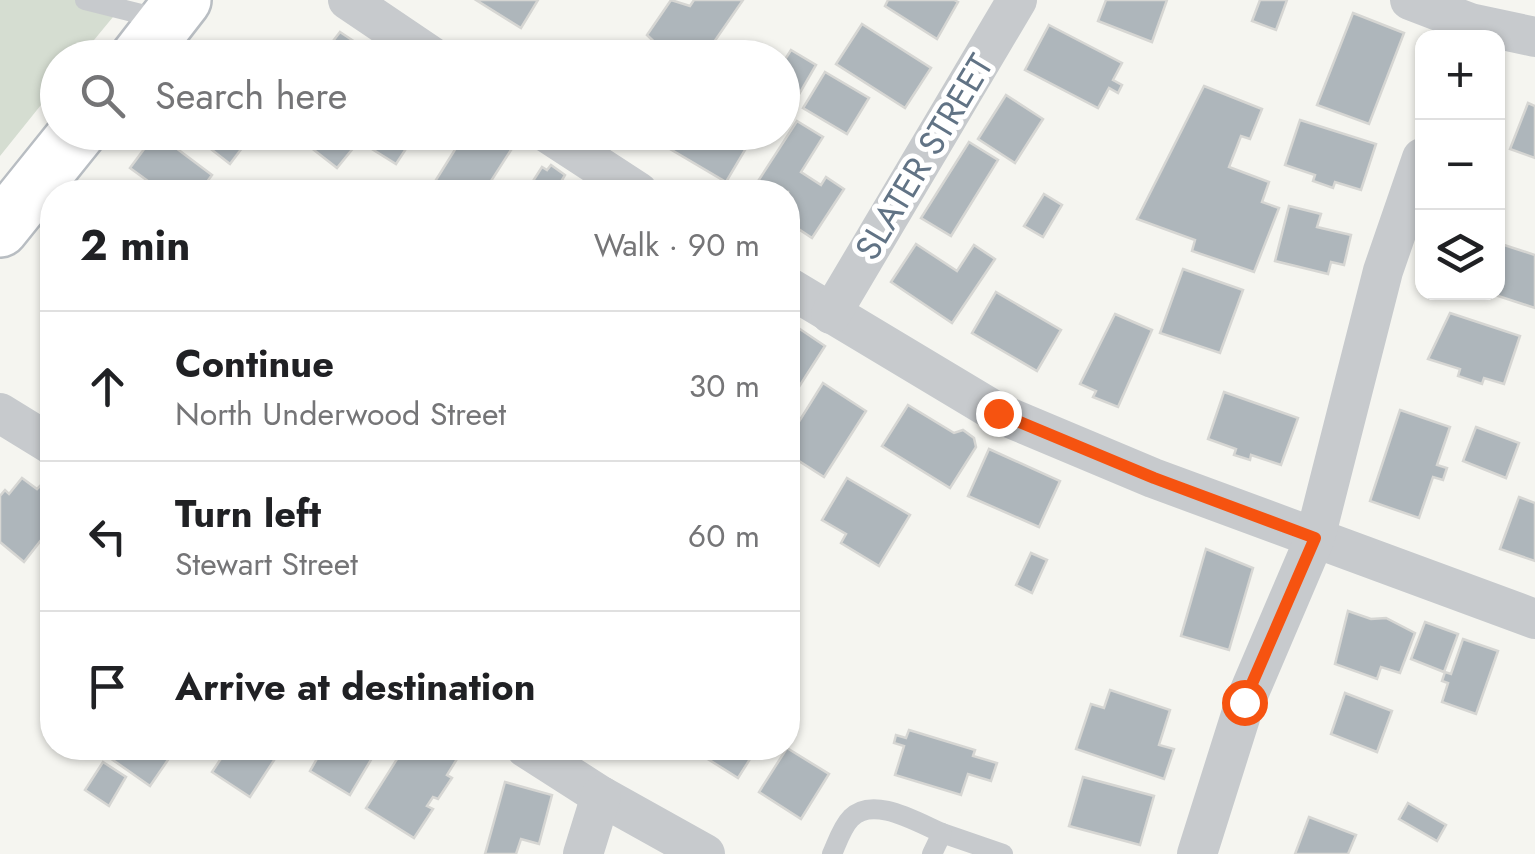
<!DOCTYPE html>
<meta charset="utf-8">
<style>
:root{--surface:#fff;--page:#f6f6f6;--text:#202124;--muted:#757577;--line:#e0e0e0}
body{margin:0;font-family:Jost,sans-serif;background:var(--page);color:var(--text)}
.controls{position:absolute;right:30px;top:30px;display:grid;overflow:hidden;border-radius:20px;box-shadow:0 2px 8px #0004}
.controls button{width:90px;height:90px;display:grid;place-items:center;padding:0;border:0;border-bottom:2px solid var(--line);background:var(--surface);color:var(--text);font:50px sans-serif}
.stop{position:absolute;width:30px;height:30px;margin:-22px;border:8px solid #f65310;border-radius:50%;background:#fff}
.stop.end{background:#f65310;border-color:#fff;box-shadow:0 2px 10px #0008}
.list{margin:0;padding:0;list-style:none}
h2{display:flex;justify-content:space-between;align-items:center;height:130px;margin:0;padding:0 40px;font-size:42px}
h2 small{font-size:32px;font-weight:400;color:var(--muted)}
.list li{display:grid;grid-template-columns:65px 1fr auto;gap:30px;align-items:center;box-sizing:border-box;height:150px;padding:0 40px;border-top:2px solid var(--line)}
.list b{display:block;font-size:38px;white-space:nowrap}
.list p{margin:0;font-size:32px;white-space:nowrap;color:var(--muted)}
.list em{font-size:32px;font-style:normal;color:var(--muted)}
.icon{flex:none;width:55px;height:55px;fill:none;stroke:currentColor;stroke-width:2;stroke-linecap:round;stroke-linejoin:round}
.map{position:relative;flex:none;width:1535px;height:854px;overflow:hidden}
.search{position:absolute;background:var(--surface);box-shadow:0 2px 8px #0004;left:40px;top:40px;width:760px;height:110px;display:flex;align-items:center;gap:25px;box-sizing:border-box;padding:0 35px;border-radius:55px;color:var(--muted);font-size:38px}
.panel{position:absolute;background:var(--surface);box-shadow:0 2px 8px #0004;left:40px;top:180px;width:760px;height:580px;border-radius:40px}
.map>svg:first-child{display:block}
.green{fill:#d5ddd1}
.building{fill:#aeb6bb;stroke:#d6d6d3;stroke-width:2.5}
.lines{fill:none;stroke-linecap:round;stroke-linejoin:round}
.secondary-casing{stroke:#b8bdc2;stroke-width:60}
.service{stroke:#c7cacd;stroke-width:20}
.minor{stroke:#c7cacd;stroke-width:40}
.secondary{stroke:#fff;stroke-width:55}
.route{stroke:#f65310;stroke-width:12}
.labels{text-anchor:middle;dominant-baseline:central;stroke-width:10;stroke-linejoin:round;paint-order:stroke}
.street-label{font-size:35px;fill:#617385;stroke:#fff}
</style>
<div class="map">
<svg width="1535" height="854" viewBox="0 0 1535 854">
<rect width="100%" height="100%" fill="#f5f5f0"/>
<!-- green -->
<polygon class="green" points="0,0 127,0 80,57 58,58 57,85 0,156"/>
<!-- building -->
<g class="building">
<polygon points="476,0 538,0 521,28"/>
<polygon points="671,0 690,6 694,0 743,0 703,58 671,58 647,35"/>
<polygon points="888,0 954,0 958,2 937,39 885,6"/>
<polygon points="1106,0 1167,0 1152,42 1098,21"/>
<polygon points="1260,0 1287,0 1276,30 1252,21"/>
<polygon points="1353,13 1404,33 1369,124 1317,105"/>
<polygon points="862,24 931,68 905,108 836,64"/>
<polygon points="1049,25 1122,63 1113,80 1122,85 1118,93 1109,88 1098,108 1025,70"/>
<polygon points="340,32 379,58 320,58"/>
<polygon points="791,50 816,65 794,103 782,95 782,64"/>
<polygon points="825,72 869,98 847,134 803,108"/>
<polygon points="1204,86 1262,109 1250,139 1241,136 1229,167 1269,182 1262,202 1279,208 1254,272 1192,251 1195,240 1137,219"/>
<polygon points="1006,95 1043,119 1015,163 978,139"/>
<polygon points="1528,103 1535,106 1535,158 1510,149"/>
<polygon points="1300,120 1376,144 1361,190 1335,182 1333,188 1313,181 1315,175 1285,165"/>
<polygon points="797,121 823,137 801,172 821,185 826,177 844,189 812,238 788,222 788,192 751,192"/>
<polygon points="189,132 254,132 230,164"/>
<polygon points="291,132 417,132 396,164 359,141 337,168"/>
<polygon points="466,132 485,132 511,150 484,192 432,192 429,191"/>
<polygon points="667,132 739,132 751,140 726,182 660,143"/>
<polygon points="156,133 212,175 204,186 212,192 163,192 130,168"/>
<polygon points="969,142 998,160 951,236 921,218"/>
<polygon points="551,165 565,175 562,180 582,192 526,192 542,167 547,170"/>
<polygon points="1044,194 1062,205 1043,237 1024,226"/>
<polygon points="1289,206 1321,214 1317,227 1351,235 1344,265 1331,262 1328,274 1275,261"/>
<polygon points="1498,243 1535,255 1535,308 1486,292 1498,292"/>
<polygon points="916,244 957,271 974,245 995,259 952,323 891,282"/>
<polygon points="1183,269 1243,290 1220,353 1160,333"/>
<polygon points="996,292 1061,330 1037,371 972,333"/>
<polygon points="1450,313 1520,336 1504,384 1484,378 1482,384 1458,376 1460,369 1428,359"/>
<polygon points="1115,314 1152,330 1118,407 1093,397 1096,391 1080,384"/>
<polygon points="788,321 825,346 788,404"/>
<polygon points="823,383 866,411 824,477 788,454 788,439"/>
<polygon points="1224,392 1298,418 1281,465 1251,455 1250,460 1234,455 1236,449 1208,439"/>
<polygon points="908,405 954,433 963,430 974,438 976,447 950,488 882,446"/>
<polygon points="1400,410 1450,427 1437,465 1447,468 1443,480 1433,477 1419,518 1370,501"/>
<polygon points="1476,427 1519,443 1506,478 1463,461"/>
<polygon points="989,449 1060,481 1039,527 968,496"/>
<polygon points="22,478 37,489 42,484 52,493 52,526 24,562 0,542 0,496 5,490 9,494"/>
<polygon points="847,478 910,515 879,566 841,543 846,534 822,520"/>
<polygon points="1519,497 1535,503 1535,561 1500,549"/>
<polygon points="1206,549 1253,568 1229,650 1181,636"/>
<polygon points="1031,553 1047,560 1032,593 1016,585"/>
<polygon points="1348,611 1371,619 1386,618 1415,633 1400,673 1381,667 1377,679 1335,664"/>
<polygon points="1425,622 1458,634 1444,672 1411,659"/>
<polygon points="1463,639 1498,651 1476,714 1442,702 1448,683 1442,681 1445,672 1451,674"/>
<polygon points="1110,690 1170,710 1159,745 1174,749 1164,779 1076,749 1091,704 1104,708"/>
<polygon points="1345,693 1392,711 1377,752 1331,734"/>
<polygon points="909,730 975,750 973,756 997,763 991,781 968,774 961,795 895,775 904,746 894,743 896,735 906,738"/>
<polygon points="103,748 163,748 172,754 150,786 100,751"/>
<polygon points="228,748 282,748 250,797 212,772"/>
<polygon points="323,748 378,748 350,795 310,771"/>
<polygon points="404,748 462,751 447,775 452,778 438,799 433,797 427,806 433,809 414,838 366,808"/>
<polygon points="657,748 679,748 672,758"/>
<polygon points="698,748 757,748 738,778 695,751"/>
<polygon points="787,748 829,774 801,819 759,792"/>
<polygon points="103,762 126,777 109,806 85,790"/>
<polygon points="1083,777 1154,796 1140,845 1069,826"/>
<polygon points="505,782 552,795 539,844 521,839 516,854 485,854"/>
<polygon points="1408,803 1446,825 1437,841 1399,819"/>
<polygon points="1309,817 1356,835 1348,854 1295,854"/>
</g>
<g class="lines">
<!-- secondary casing -->
<g class="secondary-casing">
<g id="secondary">
<polyline points="138,58 183,0"/>
<polyline points="0,229 78,132"/>
</g>
</g>
<!-- service -->
<g class="service">
<polyline points="85,0 161,19"/>
<polyline points="942,833 1003,854"/>
<path d="M832,854C837,843 842,827 851,818C873,795 918,823 942,833L932,854"/>
</g>
<!-- minor -->
<g class="minor">
<polyline points="348,0 434,58"/>
<polyline points="1410,0 1470,23 1535,37"/>
<polyline points="546,132 638,192"/>
<polyline points="788,287 998,413 1153,478 1535,619"/>
<polyline points="831,314 1017,0"/>
<polyline points="0,413 52,445"/>
<polyline points="526,748 601,796 705,854"/>
<polyline points="583,854 601,796"/>
<polyline points="1197,854 1245,702 1315,538 1383,271 1422,158"/>
</g>
<!-- secondary -->
<use href="#secondary" class="secondary"/>
</g>
<g class="lines">
<!-- route -->
<polyline class="route" points="998,413 1154,478 1315,538 1244,702"/>
</g>
<g class="labels">
<!-- street labels -->
<g class="street-label">
<text transform="translate(924 157) rotate(-59)">SLATER STREET</text>
</g>
</g>
</svg>
<div class="controls">
<button>+</button>
<button>−</button>
<button><svg class="icon" aria-label="layers" viewBox="0 0 24 24"><path d="M12 4l9 5-9 5-9-5zM3 14l9 5 9-5"/></svg></button>
</div>
<div class="stop" style="left:1244px;top:702px"></div>
<div class="stop end" style="left:998px;top:413px"></div>
<div class="search"><svg class="icon" aria-label="search" viewBox="0 0 24 24"><circle cx="10" cy="10" r="6"/><path d="M15 15l6 6"/></svg>Search here</div>
<section class="panel">
<h2>2 min<small>Walk · 90 m</small></h2>
<ul class="list">
<li><svg class="icon" aria-label="ahead" viewBox="0 0 24 24"><path d="M12 20V5M6 11l6-6 6 6"/></svg><div><b>Continue</b><p>North Underwood Street</p></div><em>30 m</em></li>
<li><svg class="icon" aria-label="left" viewBox="0 0 24 24"><path d="M17 20v-9H6M10 6l-5 5 5 5"/></svg><div><b>Turn left</b><p>Stewart Street</p></div><em>60 m</em></li>
<li><svg class="icon" aria-label="arrive" viewBox="0 0 24 24"><path d="M6 21V4h12l-3 4 3 4H6"/></svg><div><b>Arrive at destination</b></div></li>
</ul>
</section>
</div>
